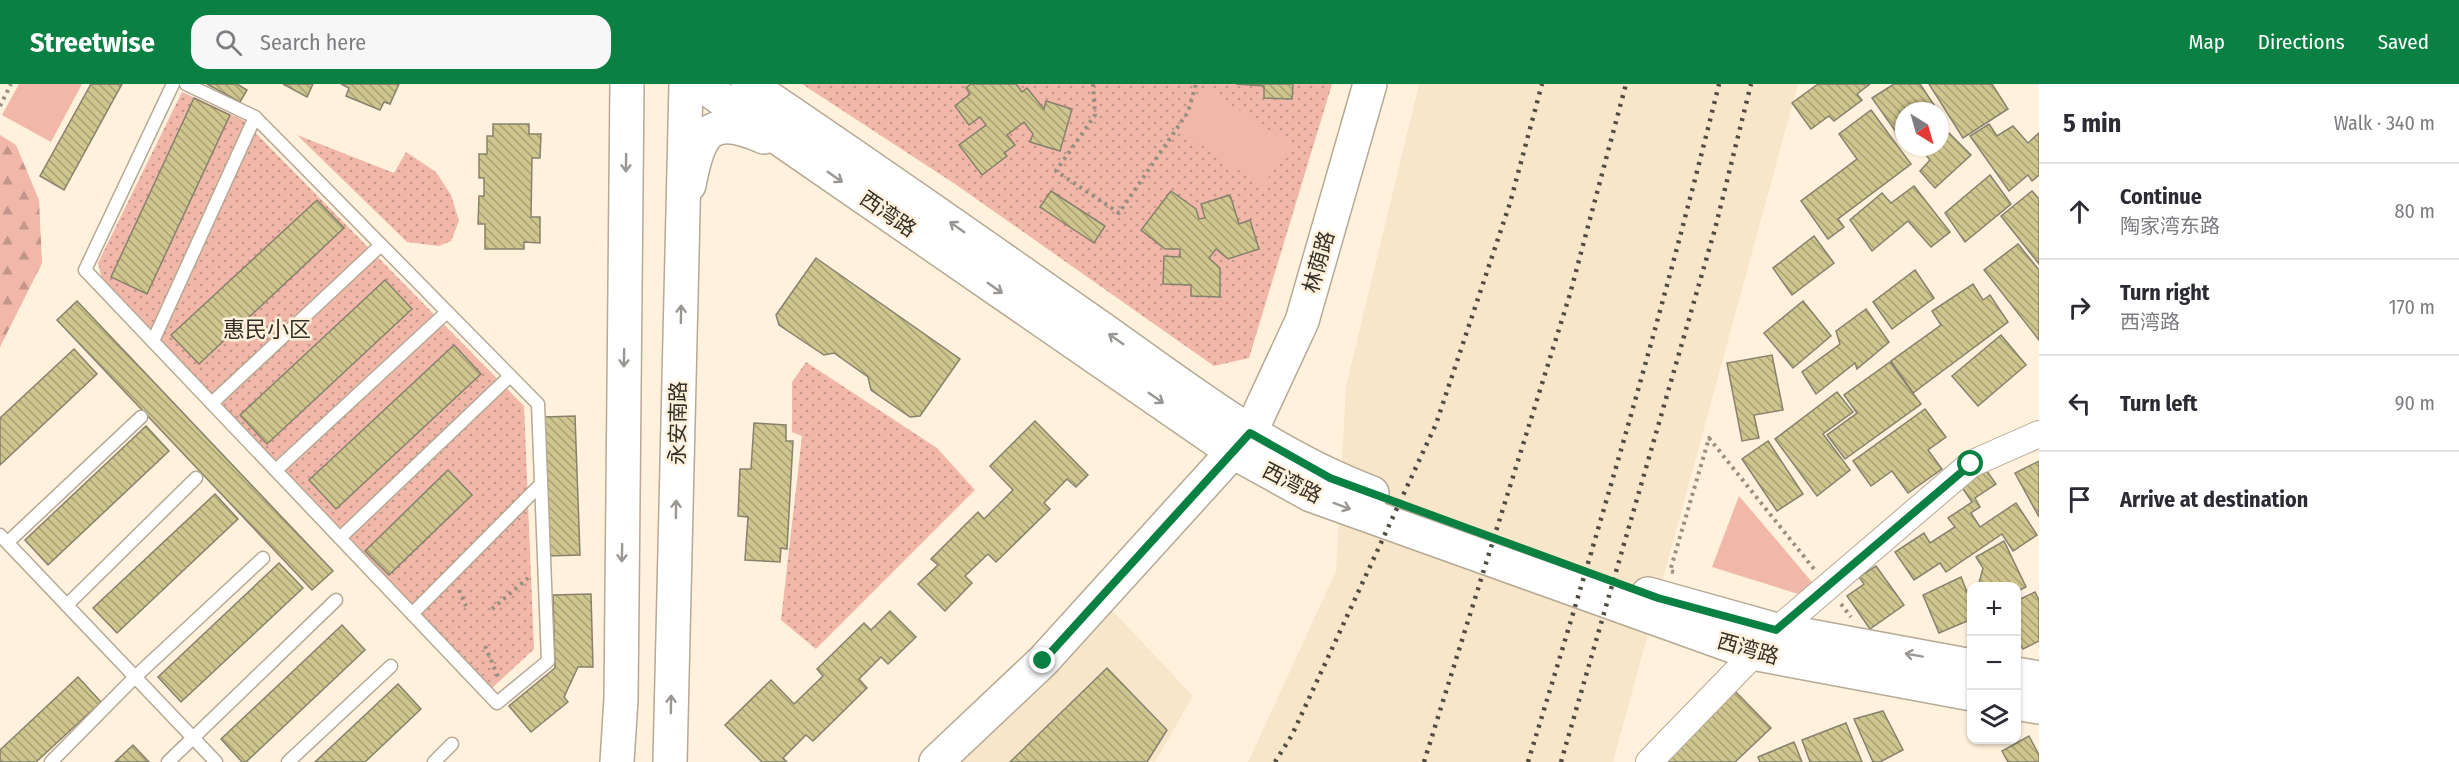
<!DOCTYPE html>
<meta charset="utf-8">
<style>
:root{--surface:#fff;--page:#f7f7f7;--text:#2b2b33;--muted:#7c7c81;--line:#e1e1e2;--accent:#0b8043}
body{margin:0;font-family:"Fira Sans Condensed","Noto Sans SC",sans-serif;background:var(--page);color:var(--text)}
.controls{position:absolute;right:18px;bottom:18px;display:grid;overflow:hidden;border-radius:12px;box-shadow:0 2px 4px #0004}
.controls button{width:54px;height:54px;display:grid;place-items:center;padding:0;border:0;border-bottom:2px solid var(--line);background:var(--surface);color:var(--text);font:30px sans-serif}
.compass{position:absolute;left:1895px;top:18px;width:54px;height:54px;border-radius:50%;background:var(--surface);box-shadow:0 2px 4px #0004;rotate:143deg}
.stop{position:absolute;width:18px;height:18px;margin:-14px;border:4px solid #0b8043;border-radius:50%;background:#fff}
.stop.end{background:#0b8043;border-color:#fff;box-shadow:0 2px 6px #0008}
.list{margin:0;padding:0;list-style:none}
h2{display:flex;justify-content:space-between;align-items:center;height:78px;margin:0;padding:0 24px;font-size:26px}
h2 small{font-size:20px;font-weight:400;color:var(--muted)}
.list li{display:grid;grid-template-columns:39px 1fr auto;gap:18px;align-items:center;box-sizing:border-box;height:96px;padding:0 24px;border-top:2px solid var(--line)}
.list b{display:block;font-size:22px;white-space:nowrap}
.list p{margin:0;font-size:20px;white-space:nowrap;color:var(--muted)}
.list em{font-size:20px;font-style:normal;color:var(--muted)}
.icon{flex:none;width:33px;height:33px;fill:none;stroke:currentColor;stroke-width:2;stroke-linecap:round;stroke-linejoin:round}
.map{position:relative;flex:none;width:2039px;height:678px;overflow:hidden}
header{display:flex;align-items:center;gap:36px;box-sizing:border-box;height:84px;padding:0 30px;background:var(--accent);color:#fff}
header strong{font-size:28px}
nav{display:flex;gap:33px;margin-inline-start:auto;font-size:21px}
.search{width:420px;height:54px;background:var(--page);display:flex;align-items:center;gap:15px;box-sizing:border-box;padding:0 21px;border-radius:18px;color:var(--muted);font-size:22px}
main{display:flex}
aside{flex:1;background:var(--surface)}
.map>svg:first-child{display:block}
.built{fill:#f8e6ca}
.grass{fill:url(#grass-dots)}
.forest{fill:url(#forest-firs)}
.park{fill:#f1b7a8}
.building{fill:url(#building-back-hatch);stroke:#86826d;stroke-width:1.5}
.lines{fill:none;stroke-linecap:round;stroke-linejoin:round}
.lane-casing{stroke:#b6a995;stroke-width:15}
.street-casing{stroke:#b6a995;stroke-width:28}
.secondary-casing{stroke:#b6a995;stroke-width:36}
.primary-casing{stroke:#b6a995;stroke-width:36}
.path{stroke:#998f81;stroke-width:4;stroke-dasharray:3 4.5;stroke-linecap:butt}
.lane{stroke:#fff;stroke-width:12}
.street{stroke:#fff;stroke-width:26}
.secondary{stroke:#fff;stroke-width:33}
.primary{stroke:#fff;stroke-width:33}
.rail{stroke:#534c42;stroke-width:4.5;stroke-dasharray:3 6;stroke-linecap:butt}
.oneway{stroke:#9a9793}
.route{stroke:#0b8043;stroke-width:8}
.labels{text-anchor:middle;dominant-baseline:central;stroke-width:5;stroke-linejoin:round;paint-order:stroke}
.street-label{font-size:21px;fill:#342f27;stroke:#fff1dc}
.neighbourhood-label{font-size:22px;fill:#342f27;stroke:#fff1dc}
</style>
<header>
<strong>Streetwise</strong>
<div class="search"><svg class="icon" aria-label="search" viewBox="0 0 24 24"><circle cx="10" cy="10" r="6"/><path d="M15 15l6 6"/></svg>Search here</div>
<nav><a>Map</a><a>Directions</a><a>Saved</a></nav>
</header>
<main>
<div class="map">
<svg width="2039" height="678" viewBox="0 0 2039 678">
<defs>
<pattern id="grass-dots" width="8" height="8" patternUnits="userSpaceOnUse" patternTransform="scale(1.5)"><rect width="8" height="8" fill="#f1b7a8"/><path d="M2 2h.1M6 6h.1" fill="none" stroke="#c49589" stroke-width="1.8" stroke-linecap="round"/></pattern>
<pattern id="forest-firs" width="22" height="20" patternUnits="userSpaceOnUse" patternTransform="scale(1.5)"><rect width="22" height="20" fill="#f1b7a8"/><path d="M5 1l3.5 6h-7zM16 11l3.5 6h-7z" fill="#c49589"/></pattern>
<pattern id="building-back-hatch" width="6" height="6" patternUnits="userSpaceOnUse" patternTransform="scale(1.5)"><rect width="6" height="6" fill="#cfc58e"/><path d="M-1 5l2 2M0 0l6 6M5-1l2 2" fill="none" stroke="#a9a074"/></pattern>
</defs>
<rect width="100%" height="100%" fill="#fff1dc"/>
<!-- built -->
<g class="built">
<polygon points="1419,0 1798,0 1613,678 1248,678 1336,487 1346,302"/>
<polygon points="1110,524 1193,612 1155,678 956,678"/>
</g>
<!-- grass -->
<g class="grass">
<polygon points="802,0 1332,0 1249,274 1214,282 955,100"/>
<polygon points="182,8 243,36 524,322 534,565 492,604 102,195 98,179"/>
<polygon points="297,51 394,89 406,68 436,88 451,111 459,137 451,157 439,162 407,158"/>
<polygon points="806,278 937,364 975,406 816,565 781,536 802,352 792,348 792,298"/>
</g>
<!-- forest -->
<polygon class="forest" points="0,51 16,61 39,116 42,179 0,263"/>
<!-- park -->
<g class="park">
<polygon points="19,0 82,0 51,58 2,31"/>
<polygon points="1205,4 1291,60 1263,102 1177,45"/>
<polygon points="1739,412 1817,504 1808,513 1712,483"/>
</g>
<!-- building -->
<g class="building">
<polygon points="91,0 122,0 64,106 40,92"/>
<polygon points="207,0 237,0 247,6 240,18"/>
<polygon points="283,0 313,0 307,13"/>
<polygon points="341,0 399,0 390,20 384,18 380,26 346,12 349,4"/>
<polygon points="971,0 1016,0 1022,8 1027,4 1044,25 1046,17 1072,25 1060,67 1030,58 1033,50 1024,38 1007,51 1015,61 1004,69 1007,72 982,91 959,61 986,41 980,33 969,41 955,22 970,10 966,4"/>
<polygon points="1236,0 1293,0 1292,15 1264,14 1264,2"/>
<polygon points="1818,0 1870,0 1857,10 1862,16 1834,37 1829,32 1811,45 1792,19"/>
<polygon points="1894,0 1920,0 1938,27 1904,27 1904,53 1901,55 1872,14"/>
<polygon points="1929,0 1992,0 2008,25 1963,54"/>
<polygon points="194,14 230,31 147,210 111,193"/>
<polygon points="1871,26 1911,80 1838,135 1844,143 1828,155 1801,117 1857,75 1839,50"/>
<polygon points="493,40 529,40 529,50 541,50 540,74 532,74 531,133 540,133 540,159 524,158 524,165 485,165 485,140 478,140 479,112 484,112 484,94 479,94 479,70 487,70 487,52 493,52"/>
<polygon points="1989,40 1997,52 2013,42 2028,59 2039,49 2039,91 2032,97 2028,91 2009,107 1970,52"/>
<polygon points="1944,44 1971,71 1935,104 1920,87 1930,76 1923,68 1927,63 1940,63 1940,49"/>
<polygon points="1990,91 2011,120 1965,158 1945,129"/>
<polygon points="1914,102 1950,148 1931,163 1908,137 1872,167 1850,136 1882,109 1891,119"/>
<polygon points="1051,107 1105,142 1094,159 1040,123"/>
<polygon points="1171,107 1196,125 1199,135 1205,134 1201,120 1230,111 1239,140 1250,136 1259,165 1228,175 1216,165 1209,174 1220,184 1220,213 1191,212 1191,201 1163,200 1164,172 1180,173 1180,165 1165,165 1141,146"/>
<polygon points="2032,107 2039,115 2039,180 2001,132"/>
<polygon points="317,116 344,144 199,280 171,251"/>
<polygon points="1814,152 1834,179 1792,211 1773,184"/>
<polygon points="2018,160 2039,186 2039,256 1984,186"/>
<polygon points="816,174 960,275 920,332 910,333 871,306 868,293 834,269 824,271 779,241 776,231"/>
<polygon points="1915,186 1934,214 1892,245 1873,218"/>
<polygon points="385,196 412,225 267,360 240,331"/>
<polygon points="1973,200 1983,216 1990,211 2008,238 1913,309 1891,277 1941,241 1932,227"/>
<polygon points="77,217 333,487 312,506 57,236"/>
<polygon points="1803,217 1831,252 1793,284 1764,249"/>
<polygon points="1866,225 1889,258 1857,285 1855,279 1816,310 1802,288 1840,260 1836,247"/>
<polygon points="2001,251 2026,281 1978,322 1952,292"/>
<polygon points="454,261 481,290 336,425 309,396"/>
<polygon points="74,265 97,290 0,381 0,334"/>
<polygon points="1772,271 1783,326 1754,331 1759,354 1742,357 1727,279"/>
<polygon points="1890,278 1921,320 1845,375 1827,351 1857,329 1844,311"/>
<polygon points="1837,308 1853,328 1823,350 1850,386 1817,412 1775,355"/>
<polygon points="1925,325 1946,353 1928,366 1942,385 1908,409 1892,387 1871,402 1853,377"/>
<polygon points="575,332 580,471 549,472 544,333"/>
<polygon points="1035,337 1088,391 1076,403 1067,395 1044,419 1050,425 996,478 988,470 965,492 972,499 945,527 918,500 938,481 931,475 978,428 984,435 1013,406 990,382"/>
<polygon points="754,339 786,341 786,357 793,357 787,465 781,464 780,478 745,476 748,433 738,432 740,385 751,385"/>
<polygon points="146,342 169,367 48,481 25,456"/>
<polygon points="1768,357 1803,410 1777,427 1742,375"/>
<polygon points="2039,377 2039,433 2015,389"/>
<polygon points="448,386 472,411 389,491 365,467"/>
<polygon points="1986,386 1996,400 1975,414 1980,423 1971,429 1980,443 2016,419 2037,451 2013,467 2002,450 1946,488 1940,479 1914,496 1895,468 1924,449 1930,459 1955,443 1948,434 1972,418 1961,402"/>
<polygon points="215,410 238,435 117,549 93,524"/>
<polygon points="2004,457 2026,503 2016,508 2016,502 1972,502 1979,499 1983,484 1976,473"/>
<polygon points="279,479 303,504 181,618 158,593"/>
<polygon points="1876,482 1904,521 1870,545 1847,512 1864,500 1859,493"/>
<polygon points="1961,493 1972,520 1972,535 1939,549 1923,511"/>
<polygon points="2035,508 2039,516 2039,557 2023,565 2016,552 2016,517"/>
<polygon points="591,510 593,583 578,583 564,613 568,618 531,648 509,622 555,584 553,511"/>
<polygon points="890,527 916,553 888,580 881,573 859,595 867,604 813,657 806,651 783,674 787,678 762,678 725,641 771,596 794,620 823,592 817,585 864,539 871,546"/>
<polygon points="342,541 365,566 246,678 242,678 221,655"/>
<polygon points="1107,584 1167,646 1147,678 1010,678"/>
<polygon points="78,593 101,618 36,678 0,678 0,666"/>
<polygon points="398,600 421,625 365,678 315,678"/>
<polygon points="1733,605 1771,644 1735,678 1668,678 1680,658"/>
<polygon points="1883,627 1903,666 1880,678 1873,678 1854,635"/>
<polygon points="1846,639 1862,678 1810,678 1802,656"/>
<polygon points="2029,652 2039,671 2039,678 2008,678 2002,667"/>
<polygon points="1794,658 1802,678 1760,678 1758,673"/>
<polygon points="133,661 149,678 115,678"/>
</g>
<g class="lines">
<!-- lane casing -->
<g class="lane-casing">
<g id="lane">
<polyline points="173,0 85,186 497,619 548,577 538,320 255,33 186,0"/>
<polyline points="153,257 255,33"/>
<polyline points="212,319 381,161"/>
<polyline points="276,386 447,228"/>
<polyline points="0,451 216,678"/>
<polyline points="340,454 510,292"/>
<polyline points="8,458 141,333"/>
<polyline points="67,521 196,394"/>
<polyline points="412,530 541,400"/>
<polyline points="51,678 135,593 263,474"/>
<polyline points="168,678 336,516"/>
<polyline points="288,678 391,582"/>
<polyline points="434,678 452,660"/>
</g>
</g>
<!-- street casing -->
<g class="street-casing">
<polyline id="street" points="1649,678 1777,546 1971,380 2039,350"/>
</g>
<!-- secondary casing -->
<g class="secondary-casing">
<g id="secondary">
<polyline points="700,0 1233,368 1311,411 1752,569 1972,610"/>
<path d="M748,0C866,79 982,161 1098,242C1186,304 1270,371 1372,409"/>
<path d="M689,101C699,49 708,29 764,53"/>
<polyline points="1648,510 1777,546 1972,582"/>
<polyline points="2016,590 2039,594"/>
<polyline points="2016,619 2039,623"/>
<polyline points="936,678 1043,577 1250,349 1302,237 1370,0"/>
</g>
</g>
<!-- primary casing -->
<g class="primary-casing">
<g id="primary">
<polyline points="617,678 621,615 627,0"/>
<polyline points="670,678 686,0"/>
</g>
</g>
<!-- path -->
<g class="path">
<polyline points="1093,0 1095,31 1056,87 1119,129 1188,28 1196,0"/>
<polyline points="0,22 11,0"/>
<polyline points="1674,488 1670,487 1709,354 1814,485"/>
<polyline points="459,506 466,522"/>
<polyline points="1841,520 1851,533"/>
<polyline points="492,525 528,494"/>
<polyline points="485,562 499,595"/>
</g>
<!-- lane -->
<use href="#lane" class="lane"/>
<!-- street -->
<use href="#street" class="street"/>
<!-- secondary -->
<use href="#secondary" class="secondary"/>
<!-- primary -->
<use href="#primary" class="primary"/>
<!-- rail -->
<g class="rail">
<polyline points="1275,678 1292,651 1436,340 1510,119 1542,0"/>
<polyline points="1424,678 1570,210 1626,0"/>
<path d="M1528,678C1597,453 1663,228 1719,0"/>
<polyline points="1561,678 1715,145 1751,0"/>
</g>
</g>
<!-- one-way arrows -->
<defs><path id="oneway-shaft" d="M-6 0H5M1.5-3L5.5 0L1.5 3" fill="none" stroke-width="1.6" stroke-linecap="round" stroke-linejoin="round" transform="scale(1.5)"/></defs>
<g class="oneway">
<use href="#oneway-shaft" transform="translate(626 79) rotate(91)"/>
<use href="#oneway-shaft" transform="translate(835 93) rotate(35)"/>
<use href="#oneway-shaft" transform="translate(957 143) rotate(-145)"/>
<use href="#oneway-shaft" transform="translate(995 204) rotate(35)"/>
<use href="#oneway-shaft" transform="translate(681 230) rotate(-89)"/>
<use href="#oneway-shaft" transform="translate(1116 255) rotate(-145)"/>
<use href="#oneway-shaft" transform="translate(624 274) rotate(91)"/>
<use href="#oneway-shaft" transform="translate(1156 314) rotate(35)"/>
<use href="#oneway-shaft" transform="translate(1342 422) rotate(20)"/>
<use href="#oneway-shaft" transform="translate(676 425) rotate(-89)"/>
<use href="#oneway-shaft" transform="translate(622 469) rotate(91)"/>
<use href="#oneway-shaft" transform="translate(1914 571) rotate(-170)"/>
<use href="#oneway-shaft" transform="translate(671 620) rotate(-89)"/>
</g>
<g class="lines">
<!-- route -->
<polyline class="route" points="1043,577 1250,349 1330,394 1658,514 1776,546 1971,380"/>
</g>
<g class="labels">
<!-- street labels -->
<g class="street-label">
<text transform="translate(888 130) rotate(35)">西湾路</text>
<text transform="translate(1319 178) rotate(-74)">林荫路</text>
<text transform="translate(678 339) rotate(-89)">永安南路</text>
<text transform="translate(1292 399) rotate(27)">西湾路</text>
<text transform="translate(1748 565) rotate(16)">西湾路</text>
</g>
<!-- neighbourhood labels -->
<g class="neighbourhood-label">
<text x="267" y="245">惠民小区</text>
</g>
</g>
</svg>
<div class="controls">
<button>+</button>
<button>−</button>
<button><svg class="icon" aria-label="layers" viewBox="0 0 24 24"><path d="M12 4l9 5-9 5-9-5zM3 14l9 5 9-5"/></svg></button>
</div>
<svg class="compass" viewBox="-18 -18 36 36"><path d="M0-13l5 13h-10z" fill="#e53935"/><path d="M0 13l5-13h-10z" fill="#7c7c81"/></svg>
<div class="stop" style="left:1971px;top:380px"></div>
<div class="stop end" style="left:1043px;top:577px"></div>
</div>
<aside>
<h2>5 min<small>Walk · 340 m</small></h2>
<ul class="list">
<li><svg class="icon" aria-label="ahead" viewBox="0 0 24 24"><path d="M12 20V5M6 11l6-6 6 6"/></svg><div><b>Continue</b><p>陶家湾东路</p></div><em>80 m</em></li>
<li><svg class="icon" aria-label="right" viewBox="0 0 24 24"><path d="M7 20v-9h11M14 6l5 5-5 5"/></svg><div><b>Turn right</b><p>西湾路</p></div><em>170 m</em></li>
<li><svg class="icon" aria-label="left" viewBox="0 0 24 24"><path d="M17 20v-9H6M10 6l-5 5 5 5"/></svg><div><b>Turn left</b></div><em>90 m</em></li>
<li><svg class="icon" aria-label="arrive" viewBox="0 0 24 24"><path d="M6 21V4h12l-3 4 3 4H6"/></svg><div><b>Arrive at destination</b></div></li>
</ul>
</aside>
</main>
